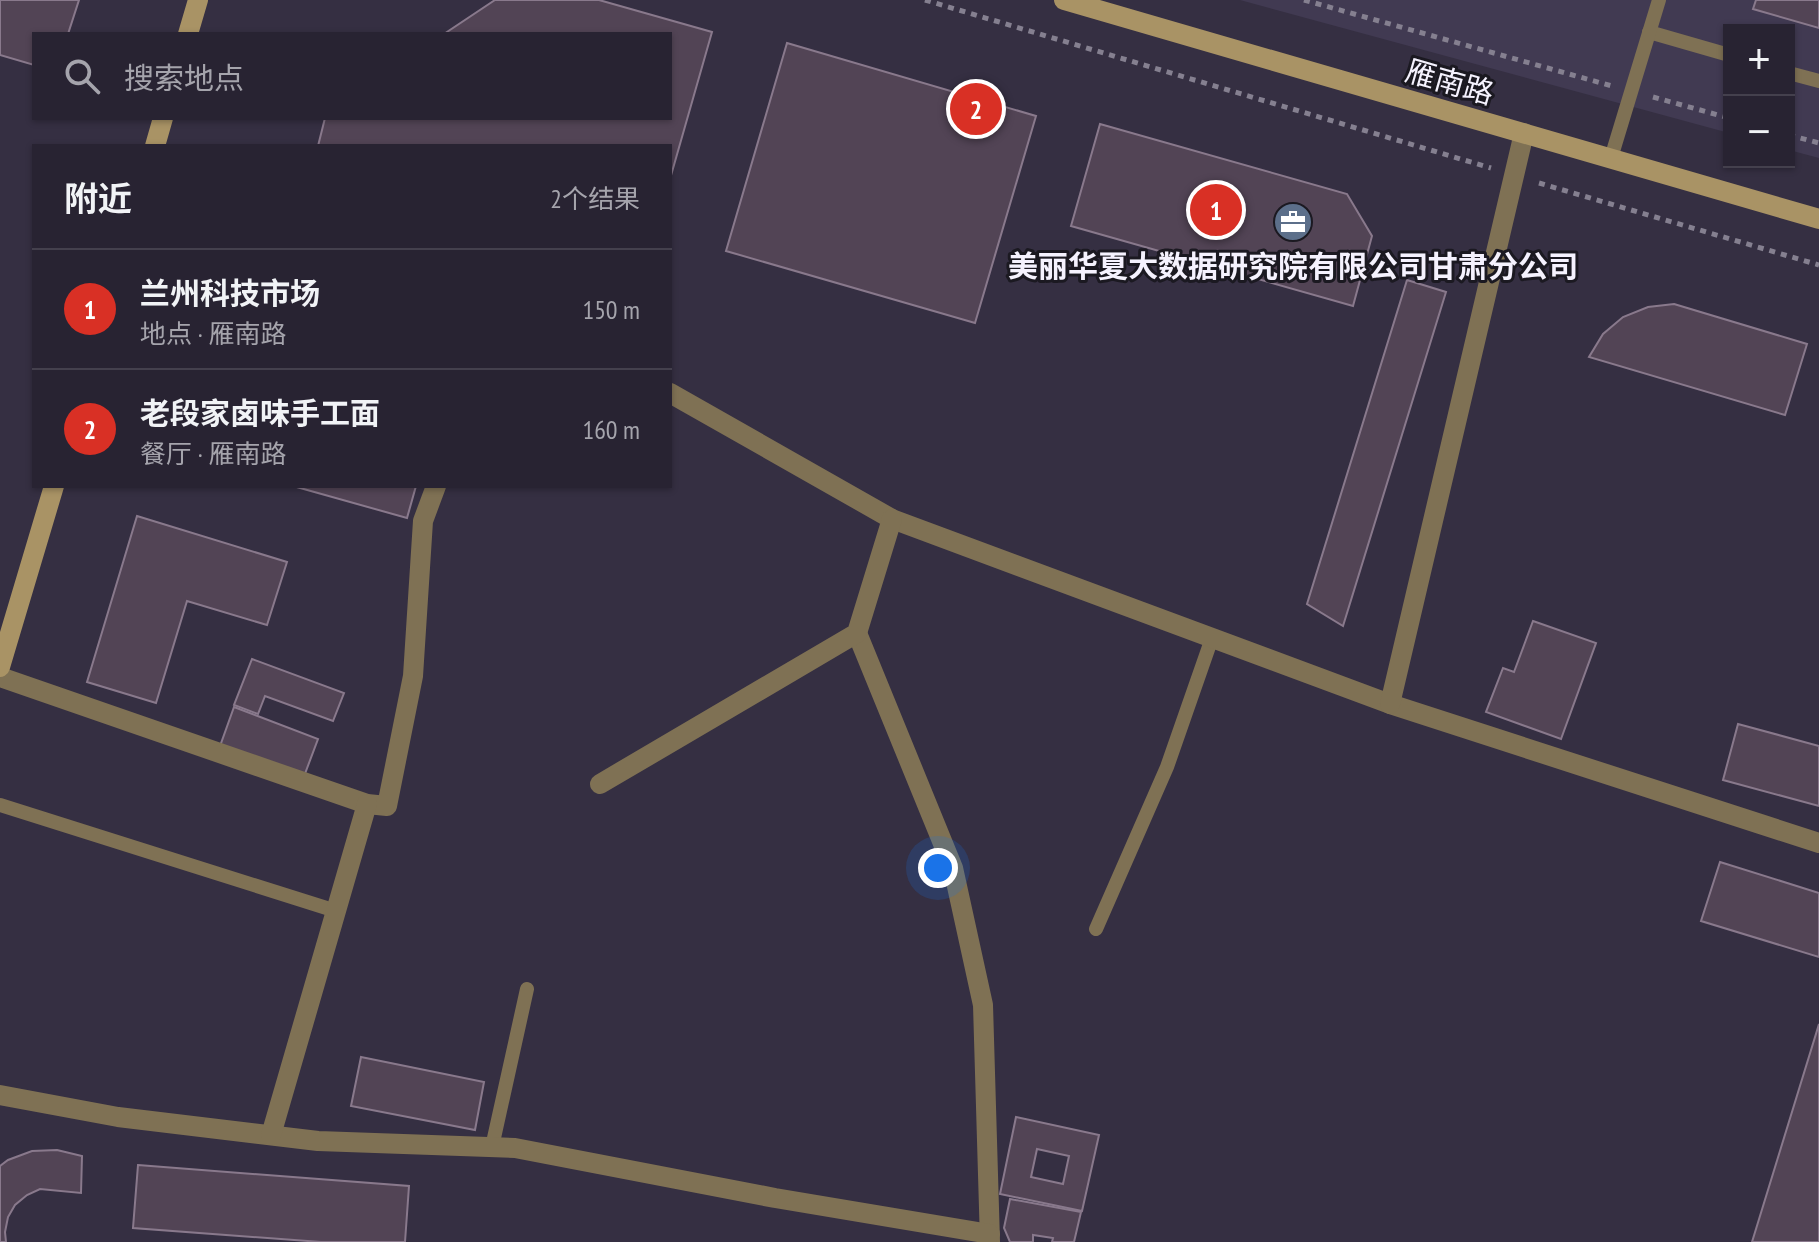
<!DOCTYPE html>
<html lang="zh">
<meta charset="utf-8">
<style>
:root{--surface:#282332;--page:#302b3a;--text:#f1f3f6;--muted:#a5a4ac;--line:#44404d;--accent:#d93025}
body{margin:0;font-family:"PT Sans Narrow","Noto Sans SC",sans-serif;background:var(--page);color:var(--text)}
.controls{position:absolute;right:24px;top:24px;display:grid;overflow:hidden;border-radius:0px;box-shadow:0 2px 6px #0004}
.controls button{width:72px;height:72px;display:grid;place-items:center;padding:0;border:0;border-bottom:2px solid var(--line);background:var(--surface);color:var(--text);font:40px sans-serif}
.you{position:absolute;left:938px;top:868px;width:28px;height:28px;margin:-20px;border:6px solid #fff;border-radius:50%;background:#1a73e8;box-shadow:0 0 0 12px #1a73e833}
.badge{display:grid;place-items:center;width:52px;height:52px;border-radius:50%;background:var(--accent);color:#fff;font-size:26px;font-weight:700}
.pin{position:absolute;translate:-50% -50%;border:4px solid #fff;box-shadow:0 2px 8px #0006}
.list{margin:0;padding:0;list-style:none}
h2{display:flex;justify-content:space-between;align-items:center;height:104px;margin:0;padding:0 32px;font-size:34px}
h2 small{font-size:26px;font-weight:400;color:var(--muted)}
.list li{display:grid;grid-template-columns:52px 1fr auto;gap:24px;align-items:center;box-sizing:border-box;height:120px;padding:0 32px;border-top:2px solid var(--line)}
.list b{display:block;font-size:30px;white-space:nowrap}
.list p{margin:0;font-size:26px;white-space:nowrap;color:var(--muted)}
.list em{font-size:26px;font-style:normal;color:var(--muted)}
.icon{flex:none;width:44px;height:44px;fill:none;stroke:currentColor;stroke-width:2;stroke-linecap:round;stroke-linejoin:round}
.map{position:relative;flex:none;width:1819px;height:1242px;overflow:hidden}
.search{position:absolute;background:var(--surface);box-shadow:0 2px 6px #0004;left:32px;top:32px;width:640px;height:88px;display:flex;align-items:center;gap:20px;box-sizing:border-box;padding:0 28px;border-radius:0px;color:var(--muted);font-size:30px}
.panel{position:absolute;background:var(--surface);box-shadow:0 2px 6px #0004;left:32px;top:144px;width:640px;height:344px;border-radius:0px}
.map>svg:first-child{display:block}
.built{fill:#413a52}
.building{fill:#524455;stroke:#89798c;stroke-width:2;fill-rule:evenodd}
.lines{fill:none;stroke-linecap:round;stroke-linejoin:round}
.path{stroke:#858090;stroke-width:5;stroke-dasharray:6 6;stroke-linecap:butt}
.service{stroke:#7f7154;stroke-width:14}
.minor{stroke:#7f7154;stroke-width:20}
.secondary{stroke:#a99365;stroke-width:20}
.labels{text-anchor:middle;dominant-baseline:central;stroke-width:6;stroke-linejoin:round;paint-order:stroke}
.street-label{font-size:30px;fill:#f5f2fe;stroke:#1b1921}
.poi-label{font-size:30px;font-weight:bold;fill:#f5f2fe;stroke:#1b1921}
</style>
<div class="map">
<svg width="1819" height="1242" viewBox="0 0 1819 1242">
<rect width="100%" height="100%" fill="#352f42"/>
<!-- built -->
<polygon class="built" points="1240,0 1819,0 1819,158 1789,150 1789,30 1729,30 1729,133"/>
<!-- building -->
<g class="building">
<polygon points="0,0 79,0 68,34 34,34 34,65 0,55"/>
<polygon points="495,0 599,0 712,32 670,179 670,146 318,146 325,118 670,118 670,34 444,34"/>
<polygon points="1756,0 1819,0 1819,28 1753,9"/>
<polygon points="787,43 1036,116 975,323 726,251"/>
<polygon points="1100,124 1347,194 1372,236 1353,306 1071,226"/>
<polygon points="1407,280 1446,292 1343,626 1307,604"/>
<polygon points="1674,304 1807,344 1785,415 1589,357 1603,334 1623,317 1648,307"/>
<polygon points="293,486 416,486 407,518"/>
<polygon points="137,516 287,562 267,625 187,601 156,703 87,682"/>
<polygon points="1533,621 1596,643 1561,739 1486,712 1503,668 1514,672"/>
<polygon points="252,659 344,693 333,721 265,696 258,714 234,705"/>
<polygon points="234,707 318,739 303,779 219,749"/>
<polygon points="1738,724 1819,746 1819,806 1723,780"/>
<polygon points="1720,862 1819,893 1819,957 1701,921"/>
<polygon points="1819,1024 1819,1242 1752,1242"/>
<polygon points="361,1057 484,1082 475,1130 351,1106"/>
<path d="M1016,1117L1099,1135L1082,1211L1000,1194ZM1037,1149L1069,1156L1063,1184L1031,1177Z"/>
<polygon points="57,1150 82,1156 81,1193 40,1189 27,1195 15,1205 8,1217 5,1232 6,1242 0,1242 0,1166 8,1160 32,1151"/>
<polygon points="138,1165 409,1186 405,1242 321,1242 133,1228"/>
<polygon points="1010,1199 1081,1212 1074,1242 1052,1242 1053,1238 1033,1235 1033,1242 1010,1242 1004,1228"/>
</g>
<g class="lines">
<!-- path -->
<g class="path">
<polyline points="925,0 1491,168"/>
<polyline points="1304,0 1612,86"/>
<polyline points="1653,97 1729,118"/>
<polyline points="1789,135 1819,143"/>
<polyline points="1539,183 1819,265"/>
</g>
<!-- service -->
<g class="service">
<polyline points="1649,32 1729,55"/>
<polyline points="1789,73 1819,81"/>
<polyline points="1611,158 1659,0"/>
<polyline points="0,805 336,911"/>
<polyline points="1096,929 1167,767 1212,638"/>
<polyline points="492,1147 527,989"/>
</g>
<!-- minor -->
<g class="minor">
<polyline points="670,393 892,519 1390,704 1819,843"/>
<polyline points="857,633 953,868 983,1005 990,1242"/>
<polyline points="0,677 367,804 387,806 413,676 423,521 436,486"/>
<polyline points="1390,704 1524,133"/>
<polyline points="600,784 857,633 892,519"/>
<polyline points="0,1095 118,1117 318,1141 515,1148 775,1198 990,1234"/>
<polyline points="271,1135 367,804"/>
</g>
<!-- secondary -->
<g class="secondary">
<polyline points="1064,0 1819,219"/>
<polyline points="188,34 198,0"/>
<polyline points="155,146 163,118"/>
<polyline points="0,667 54,486"/>
</g>
</g>
<!-- icons -->
<defs>
<g id="office-disc" transform="scale(2)"><circle r="9.5" fill="#5c6f8a" stroke="#1b1921"/><path d="M-6-3h4V-5.5h4V-3h4V5H-6ZM-1-4.5V-3h2v-1.5ZM-6 0V1H6V0Z" fill="#fff"/></g>
</defs>
<g fill-rule="evenodd">
<use href="#office-disc" x="1293" y="222"/>
</g>
<g class="labels">
<!-- street labels -->
<g class="street-label">
<text transform="translate(1450 81) rotate(16)">雁南路</text>
</g>
<!-- poi labels -->
<g class="poi-label">
<text x="1293" y="265">美丽华夏大数据研究院有限公司甘肃分公司</text>
</g>
</g>
</svg>
<div class="controls">
<button>+</button>
<button>−</button>
</div>
<div class="you"></div>
<div class="pin badge" style="left:1216px;top:210px">1</div>
<div class="pin badge" style="left:976px;top:109px">2</div>
<div class="search"><svg class="icon" aria-label="search" viewBox="0 0 24 24"><circle cx="10" cy="10" r="6"/><path d="M15 15l6 6"/></svg>搜索地点</div>
<section class="panel">
<h2>附近<small>2个结果</small></h2>
<ul class="list">
<li><span class="badge">1</span><div><b>兰州科技市场</b><p>地点 · 雁南路</p></div><em>150 m</em></li>
<li><span class="badge">2</span><div><b>老段家卤味手工面</b><p>餐厅 · 雁南路</p></div><em>160 m</em></li>
</ul>
</section>
</div>
